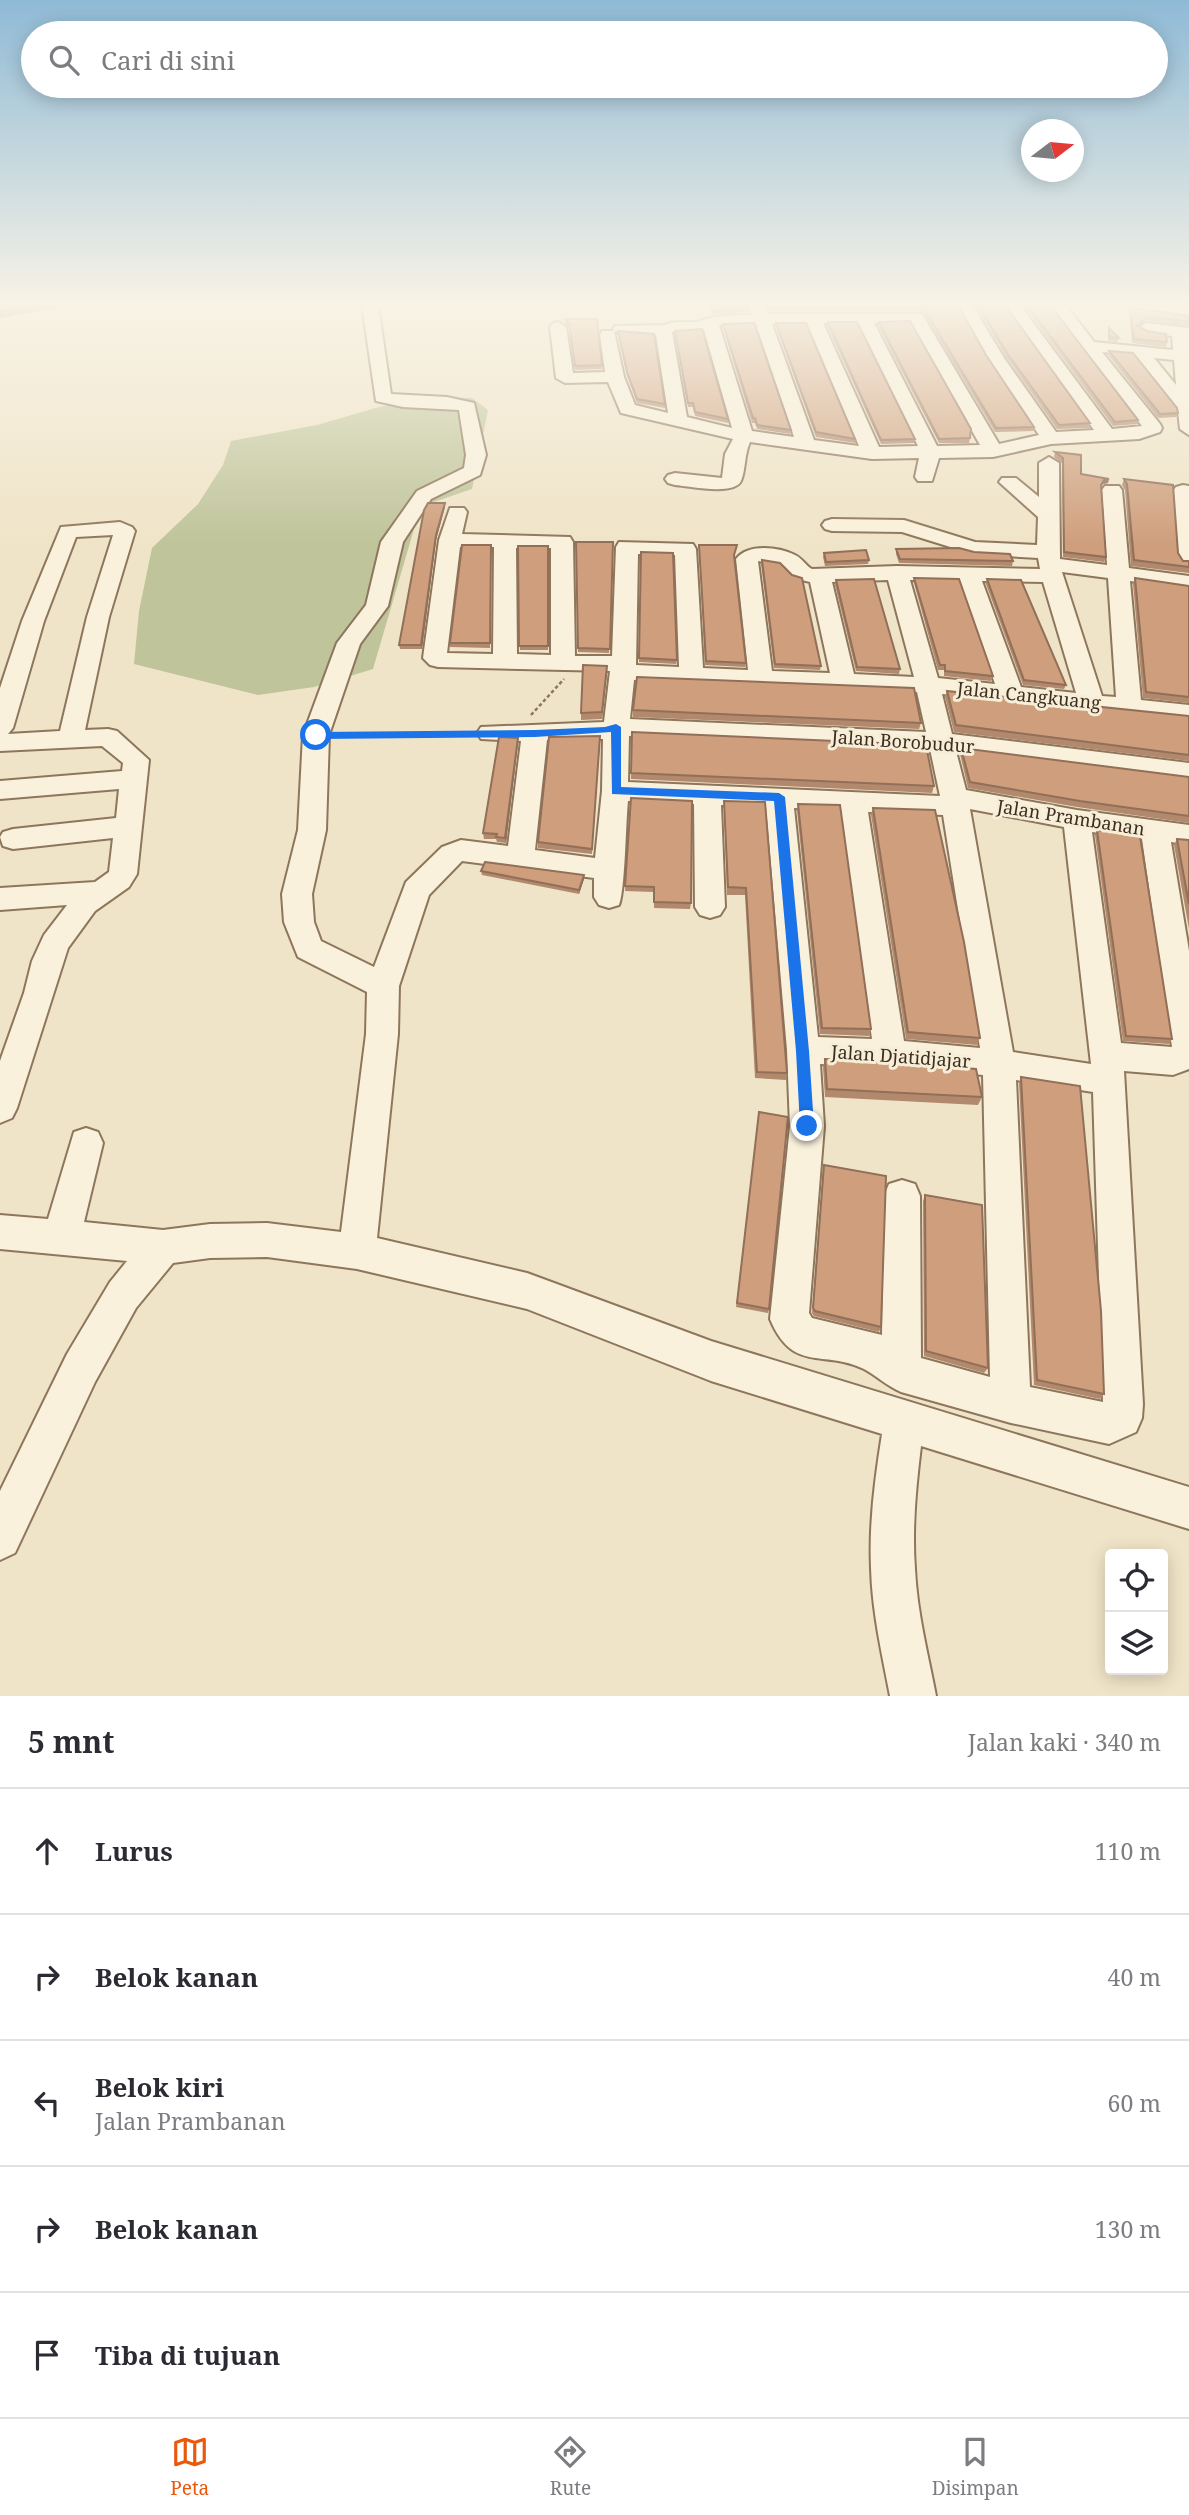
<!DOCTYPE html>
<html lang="id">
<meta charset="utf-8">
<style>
:root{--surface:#fff;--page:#f2f2f3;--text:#2b2b33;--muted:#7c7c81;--line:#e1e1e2;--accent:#ea580c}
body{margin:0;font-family:"Noto Serif",serif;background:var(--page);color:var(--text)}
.controls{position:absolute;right:21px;bottom:21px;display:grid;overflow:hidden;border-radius:7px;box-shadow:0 4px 18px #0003}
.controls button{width:63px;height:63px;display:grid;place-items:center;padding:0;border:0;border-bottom:2px solid var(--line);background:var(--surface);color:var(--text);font:35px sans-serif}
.compass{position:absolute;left:1021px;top:119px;width:63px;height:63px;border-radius:50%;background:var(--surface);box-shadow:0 4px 18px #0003;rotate:74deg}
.stop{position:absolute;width:21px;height:21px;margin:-16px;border:5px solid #1a73e8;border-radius:50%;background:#fff}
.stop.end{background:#1a73e8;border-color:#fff;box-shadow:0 2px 7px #0008}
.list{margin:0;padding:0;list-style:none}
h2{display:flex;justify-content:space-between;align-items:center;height:91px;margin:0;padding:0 28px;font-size:30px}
h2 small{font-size:23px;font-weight:400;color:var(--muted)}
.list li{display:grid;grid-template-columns:46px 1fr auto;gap:21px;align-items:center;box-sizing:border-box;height:126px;padding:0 28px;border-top:2px solid var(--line)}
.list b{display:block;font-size:26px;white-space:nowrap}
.list p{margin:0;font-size:23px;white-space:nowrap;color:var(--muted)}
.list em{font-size:23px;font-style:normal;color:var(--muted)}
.icon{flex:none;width:38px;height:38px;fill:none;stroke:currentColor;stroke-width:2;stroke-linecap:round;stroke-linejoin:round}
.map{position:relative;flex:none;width:1189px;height:1696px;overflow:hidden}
.search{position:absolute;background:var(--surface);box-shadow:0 4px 18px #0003;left:21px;right:21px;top:21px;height:77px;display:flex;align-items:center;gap:18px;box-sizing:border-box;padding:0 24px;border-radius:38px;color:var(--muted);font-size:26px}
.sheet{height:721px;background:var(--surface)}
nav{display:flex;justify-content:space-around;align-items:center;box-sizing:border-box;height:98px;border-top:2px solid var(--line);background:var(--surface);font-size:19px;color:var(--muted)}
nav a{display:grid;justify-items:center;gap:4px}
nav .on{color:var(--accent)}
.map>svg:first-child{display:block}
.cemetery{fill:#bfc49a}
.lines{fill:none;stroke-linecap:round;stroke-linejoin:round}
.minor-casing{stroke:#8d765c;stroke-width:4}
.path{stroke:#8d765c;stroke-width:2.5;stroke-dasharray:3.5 2.5;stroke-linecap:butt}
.minor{fill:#faf1dc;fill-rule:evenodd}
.wall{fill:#b2896c}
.shaded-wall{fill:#916f58}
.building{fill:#cf9f7d;stroke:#916f58;stroke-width:2}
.route{fill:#1a73e8}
.labels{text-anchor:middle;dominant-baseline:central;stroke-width:6;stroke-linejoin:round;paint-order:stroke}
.street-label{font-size:18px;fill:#3d2e20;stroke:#f7eed8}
</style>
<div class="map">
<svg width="1189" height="1696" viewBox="0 0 1189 1696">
<rect width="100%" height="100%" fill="#f0e4c8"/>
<!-- cemetery -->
<polygon class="cemetery" points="430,397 472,398 488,410 472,489 431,503 414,529 373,669 314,687 258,695 134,664 139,611 152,548 198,504 223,465 231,441 317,425 379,407"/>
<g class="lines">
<!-- minor casing -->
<g class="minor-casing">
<g id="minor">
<path d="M362,305H378L391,394L447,397L474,403L486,455L480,475L431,499L403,542L388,606L360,644L329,735L326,830L312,894L314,922L321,941L374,967L406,882L442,847L461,840L508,846L521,741L481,739L477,733L481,727L604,722L610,671L438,667L430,665L423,658L439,540L450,508H464L467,512L462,534L570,537L573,542L575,656H612L616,547L619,542L693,544L696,549L703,668L748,670L736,559C748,543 779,547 795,555C802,558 806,566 812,569L897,566L1040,569L1038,558L973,554L902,532L832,531L825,529L822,525L825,521L832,519L904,520L975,542L1037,545L1038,517L999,482L1002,478H1016L1039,497V463L1049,457L1059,463L1060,559L1107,565L1102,490L1105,486H1119L1122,490L1129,568L1189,576V590L1130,581L1141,700L1189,705V721L942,694L952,734L1189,763V781L956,751L966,790L1077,810L1189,825V845L1171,842L1189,951V1069L1173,1075L1124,1071L1143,1404L1142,1418L1136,1432L1109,1444L1011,1423L901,1392C887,1386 877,1376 864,1369C823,1349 793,1374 770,1319L790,1126L787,1050L766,807L721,805L725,907L720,915L710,918L700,915L695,907L694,804L628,801C626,819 625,894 619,905L609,908L599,905L594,897V878L462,861L429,895L399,986L398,1034L377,1238L527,1273L711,1341L1189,1487V1529L921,1446C916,1487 912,1528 915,1569C917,1612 928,1654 936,1696H890C882,1654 872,1611 871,1568C869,1523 875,1478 882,1434L711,1381L527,1309L357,1269L267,1257L210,1258L173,1263L136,1308L95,1382L15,1553L0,1560V1491L67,1354L110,1282L127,1261L0,1249V1215L48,1219L74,1132L86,1128L98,1132L103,1143L84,1222L163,1230L210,1224L267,1223L341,1232L366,1034L367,992L298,957L284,922L282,894L298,830L303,735L337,643L366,605L381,542L417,491L464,468L466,455L459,410L403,407L376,401ZM460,547H494L493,654L447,653ZM516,548H551V655L517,654ZM638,554L675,555L679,667L636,665ZM758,561L781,565L793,578L810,582L830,673L772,671ZM1062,572L1108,578L1116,697L1102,696ZM888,580L914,677L854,674L832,582ZM910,580L960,581L995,684L938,678ZM982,581L1043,582L1076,693L1021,687ZM634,680L917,692L926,732L630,719ZM629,736L930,749L940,796L628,782ZM603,739L602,791L595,858L535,850L547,740ZM794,808L841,810L872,1039L818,1037ZM970,809L1064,827L1091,1064L1013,1052ZM868,812L943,815L980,1048L904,1041ZM1092,832L1142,839L1172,1047L1121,1043ZM820,1064L890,1067L983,1075L990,1377L921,1358L920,1196L915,1184L902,1180L889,1184L884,1196L882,1335L812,1318L809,1313L824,1126ZM1016,1080L1093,1092L1103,1402L1030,1387Z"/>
<path d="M749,305H765L768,314H922L999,444L1039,435L987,358L956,305H972L1004,358L1056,432L1094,430L1004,305H1020L1112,429L1142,426L1049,305H1066L1094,342L1173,350L1172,336L1146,333L1138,328L1146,323L1189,328V435L1180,429L1178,411L1135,355L1102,352L1160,424L1162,428L1160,432L1139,439L1051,444L993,457L939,458L932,481H918L915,477L919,458L872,459L750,442C744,455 746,469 741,481C734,496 688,486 675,485L668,483L665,479L668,475L675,473L722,478L725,454L733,439L621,413L608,382L565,383L556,378L550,327L552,324L558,322L566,327L573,373L605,372L600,335L602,331H614L624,377L635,405L668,413L656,335L615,332L613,329L615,326L665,325C676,319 691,325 703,320C719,315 734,315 752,315ZM911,322L980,445L937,446L874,323ZM823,323H858L918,446L879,447ZM756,324L794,437L752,431L719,325ZM772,324H807L859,446L814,440ZM704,330L732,428L687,417L672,332ZM1154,358L1174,360L1176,385Z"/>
<polygon points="1124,305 1189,308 1189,318 1132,310"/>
<polygon points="1183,485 1189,486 1189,565 1181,564 1178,559 1173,491 1176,487"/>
<path d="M120,522L132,527L135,531L109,617L85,730L108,729L117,731L149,760L137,874L129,887L95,911L68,948L17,1108L12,1118L0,1123V1061L24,993L32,961L44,935L67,905L0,910V888L95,882L109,872L113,838L13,849L3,846L0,837L3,832L13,829L116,818L119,789L0,799V781L122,771L123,763L102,746L0,751V688L22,621L61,527ZM113,535L87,617L60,731L8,734L13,728L44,621L76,537Z"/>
</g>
</g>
<!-- path -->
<g class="path">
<polyline points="531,715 564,679"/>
<polyline points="336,736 472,734"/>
</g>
<!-- minor -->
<use href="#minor" class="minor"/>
</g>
<!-- wall -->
<g class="wall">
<polygon points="709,305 748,305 748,312 712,315"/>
<polygon points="767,305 958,305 986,355 1034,427 1033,431 995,432 922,311 770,311"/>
<polygon points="975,305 1005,305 1090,423 1089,428 1057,429 1006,357"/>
<polygon points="1023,305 1050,305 1138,420 1137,424 1113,426"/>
<polygon points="1130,307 1189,316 1189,327 1146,320 1139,326 1167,342 1166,347 1132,343 1129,311"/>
<polygon points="565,319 597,319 602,369 575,370 569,327 565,323"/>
<polygon points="828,322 915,439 914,443 881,444 827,326"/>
<polygon points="879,322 970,438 969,443 939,443 878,326"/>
<polygon points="776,323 855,439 855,443 816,437 776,327"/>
<polygon points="723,324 791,430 790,434 757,429 755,423 752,423 723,328"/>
<polygon points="1109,328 1119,338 1117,342 1108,341"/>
<polygon points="618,331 665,404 665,408 637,403 627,376"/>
<polygon points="675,331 728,419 728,423 695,416 693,407 688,407"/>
<polygon points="1109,351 1178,413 1176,417 1158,418 1108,355"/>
<polygon points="1055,452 1081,474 1108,483 1103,484 1101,487 1106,557 1104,562 1063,557 1062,463 1054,457"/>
<polygon points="1124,479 1183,561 1189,561 1189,573 1131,566 1125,490 1122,485"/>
<polygon points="445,507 436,540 422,649 400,649 399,645"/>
<polygon points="576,542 613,542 609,653 578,652"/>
<polygon points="491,545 490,648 450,647 450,643"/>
<polygon points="699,545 737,545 734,557 746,663 745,667 705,665"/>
<polygon points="518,546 548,546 548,650 520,650"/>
<polygon points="896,549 974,552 1013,561 1012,566 899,563 896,554"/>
<polygon points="641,552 677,660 676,664 639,662"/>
<polygon points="824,553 869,560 868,564 825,566 823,557"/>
<polygon points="762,560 792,575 821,666 820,670 774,668 761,564"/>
<polygon points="914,578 993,676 991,681 944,676 944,670 938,670 914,583"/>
<polygon points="1135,578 1189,586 1189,703 1143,698 1133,584"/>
<polygon points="987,579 1066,685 1064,689 1023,685 986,584"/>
<polygon points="836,580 900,669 899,674 856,671 835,585"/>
<polygon points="607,666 602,719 581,720 581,713"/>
<polygon points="947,691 1189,716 1189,761 954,732 945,697"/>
<polygon points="633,710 921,723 919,729 633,717"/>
<polygon points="632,732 934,786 932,793 631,779"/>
<polygon points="518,738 518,743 506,843 497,842 496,839 484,839 483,833"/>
<polygon points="600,742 592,854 538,848 538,842"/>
<polygon points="961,748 1189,777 1189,823 1077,807 968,788 960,754"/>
<polygon points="631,798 691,903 690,909 654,908 654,892 625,891"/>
<polygon points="724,801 765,802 787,1073 786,1080 755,1078 745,895 727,895 724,808"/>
<polygon points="798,804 871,1029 869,1036 820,1034 797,811"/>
<polygon points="873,808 980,1038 977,1045 906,1039 871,815"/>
<polygon points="1097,830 1172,1039 1169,1044 1123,1041 1095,835"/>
<polygon points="1177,839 1189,840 1189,929 1174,845"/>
<polygon points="481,871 584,879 579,894 482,875"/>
<polygon points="825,1059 982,1097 978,1105 825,1097 823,1067"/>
<polygon points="1021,1077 1104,1394 1100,1399 1034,1385 1019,1083"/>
<polygon points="759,1112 769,1309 768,1313 736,1307"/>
<polygon points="824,1165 881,1327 879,1332 814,1316 812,1313 823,1170"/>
<polygon points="925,1195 988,1368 984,1373 924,1356 923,1201"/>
</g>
<!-- shaded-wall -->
<g class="shaded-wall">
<polygon points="40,305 73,305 0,318 0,312"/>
<polygon points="1148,316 1146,320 1136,329 1137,325"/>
<polygon points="1109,479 1108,483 1103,484 1099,490 1104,480"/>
<polygon points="445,503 445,507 436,540 422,649 421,645 436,535"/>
<polygon points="607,666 607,674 602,719 602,712"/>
<polygon points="518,738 518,743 506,843 505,838"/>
<polygon points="584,875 584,879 579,894 579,890"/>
</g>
<!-- building -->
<g class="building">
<polygon points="0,305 40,305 0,312"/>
<polygon points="711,305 748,305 749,308 712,311"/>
<polygon points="769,305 958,305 986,355 1034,427 996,428 923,307 770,307"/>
<polygon points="978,305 1005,305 1090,423 1059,425 1007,353"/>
<polygon points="1027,305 1050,305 1138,420 1115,422"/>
<polygon points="1130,307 1189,316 1189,322 1148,316 1137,325 1147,331 1166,334 1167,342 1134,339"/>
<polygon points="565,319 597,319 602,365 575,366 569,323"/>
<polygon points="910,321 971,429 970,438 939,439 879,322"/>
<polygon points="828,322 857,322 915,439 881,440"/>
<polygon points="754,323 791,430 757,425 755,418 753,418 723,324"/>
<polygon points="776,323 806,323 855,439 816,432"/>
<polygon points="1109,328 1119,338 1109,337"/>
<polygon points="702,329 728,419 695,412 693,403 688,403 675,331"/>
<polygon points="618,331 654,334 665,404 637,399 627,372"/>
<polygon points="1109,351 1133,353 1177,408 1178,413 1160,414"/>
<polygon points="1055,452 1081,455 1081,474 1109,479 1104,480 1101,485 1106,557 1064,552 1063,458"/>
<polygon points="1124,479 1173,485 1178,553 1183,561 1189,561 1189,567 1134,560 1127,484"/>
<polygon points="428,503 445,503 436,535 421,645 399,645 424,510"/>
<polygon points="576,542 613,542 610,649 578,648"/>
<polygon points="462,545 491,545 490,643 450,643"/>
<polygon points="699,545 737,545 734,555 746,663 706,661"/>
<polygon points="518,546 548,546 548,646 519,646"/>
<polygon points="959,548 974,552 1010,554 1013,561 900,559 896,549"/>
<polygon points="866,550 869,560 826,562 824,553"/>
<polygon points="641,552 673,553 677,660 639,658"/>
<polygon points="762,560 780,563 792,575 802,578 821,666 775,664"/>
<polygon points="914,578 959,579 993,676 945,671 945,665 940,665"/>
<polygon points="1135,578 1189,586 1189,697 1146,692"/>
<polygon points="874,579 900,669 857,667 836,580"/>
<polygon points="987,579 1021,580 1066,685 1024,680"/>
<polygon points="583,665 607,666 602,712 581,713"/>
<polygon points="637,677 914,688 921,723 633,710"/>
<polygon points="947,691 1189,716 1189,755 956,725"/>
<polygon points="632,732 926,745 934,786 631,773"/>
<polygon points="600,736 592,849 538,842 549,737"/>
<polygon points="499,737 518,738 505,838 496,837 497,834 483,833"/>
<polygon points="961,748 1189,777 1189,816 1080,801 970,782"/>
<polygon points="631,798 692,801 691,903 654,902 654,887 625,886"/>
<polygon points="724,801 765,802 787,1073 757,1072 746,888 728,887"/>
<polygon points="798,804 840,805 871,1029 822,1028"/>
<polygon points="873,808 935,810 964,942 980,1038 908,1032"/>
<polygon points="1097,830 1140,836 1172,1039 1126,1036"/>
<polygon points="1177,839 1189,840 1189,904"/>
<polygon points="485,862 584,875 579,890 481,871"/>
<polygon points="825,1059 892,1062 976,1069 982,1097 827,1089"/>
<polygon points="1021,1077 1080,1086 1101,1311 1104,1394 1037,1380"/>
<polygon points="759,1112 788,1117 769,1309 737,1303"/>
<polygon points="824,1165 886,1176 881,1327 815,1311 813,1308"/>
<polygon points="925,1195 982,1205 988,1368 926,1351"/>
</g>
<!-- sky -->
<linearGradient id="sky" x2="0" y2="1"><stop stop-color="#8fbad6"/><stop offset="0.56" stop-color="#f8f3e6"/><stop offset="1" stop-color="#f8f3e6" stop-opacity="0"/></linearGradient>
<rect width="1189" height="543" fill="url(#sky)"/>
<!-- route -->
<polygon class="route" points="616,724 621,727 621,787 779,793 785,797 809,1051 814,1126 812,1130 807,1132 800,1126 796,1051 774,801 612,794 611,732 535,737 316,739 311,735 316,732 535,730 605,727"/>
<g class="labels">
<!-- street labels -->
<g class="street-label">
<text transform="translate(1029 695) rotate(6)">Jalan Cangkuang</text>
<text transform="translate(903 741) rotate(4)">Jalan Borobudur</text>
<text transform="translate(1071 817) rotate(9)">Jalan Prambanan</text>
<text transform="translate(901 1056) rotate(4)">Jalan Djatidjajar</text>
</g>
</g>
</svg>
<div class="controls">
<button><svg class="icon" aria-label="locate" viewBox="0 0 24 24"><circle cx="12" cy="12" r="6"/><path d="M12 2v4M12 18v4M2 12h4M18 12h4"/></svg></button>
<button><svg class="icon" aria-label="layers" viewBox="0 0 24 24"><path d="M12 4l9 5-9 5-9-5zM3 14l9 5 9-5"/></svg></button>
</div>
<svg class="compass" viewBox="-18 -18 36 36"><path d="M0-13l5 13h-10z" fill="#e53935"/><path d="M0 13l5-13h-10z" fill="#7c7c81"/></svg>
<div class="stop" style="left:316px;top:735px"></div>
<div class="stop end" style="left:807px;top:1126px"></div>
<div class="search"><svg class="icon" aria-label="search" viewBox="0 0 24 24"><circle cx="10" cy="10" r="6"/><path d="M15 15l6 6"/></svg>Cari di sini</div>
</div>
<section class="sheet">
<h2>5 mnt<small>Jalan kaki · 340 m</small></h2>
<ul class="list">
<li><svg class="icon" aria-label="ahead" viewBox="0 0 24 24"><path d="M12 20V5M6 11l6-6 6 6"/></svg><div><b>Lurus</b></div><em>110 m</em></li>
<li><svg class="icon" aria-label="right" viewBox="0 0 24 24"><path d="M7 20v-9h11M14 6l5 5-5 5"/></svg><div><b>Belok kanan</b></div><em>40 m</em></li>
<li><svg class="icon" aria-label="left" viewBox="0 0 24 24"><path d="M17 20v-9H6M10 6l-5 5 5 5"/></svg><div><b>Belok kiri</b><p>Jalan Prambanan</p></div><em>60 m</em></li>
<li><svg class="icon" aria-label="right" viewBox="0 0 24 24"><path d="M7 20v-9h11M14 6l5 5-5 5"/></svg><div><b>Belok kanan</b></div><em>130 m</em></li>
<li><svg class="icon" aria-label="arrive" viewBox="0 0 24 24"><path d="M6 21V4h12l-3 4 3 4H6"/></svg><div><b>Tiba di tujuan</b></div></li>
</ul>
</section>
<nav>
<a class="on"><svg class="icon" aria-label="map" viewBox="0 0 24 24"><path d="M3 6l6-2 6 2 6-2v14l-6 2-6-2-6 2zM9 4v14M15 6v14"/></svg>Peta</a>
<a><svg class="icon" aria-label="directions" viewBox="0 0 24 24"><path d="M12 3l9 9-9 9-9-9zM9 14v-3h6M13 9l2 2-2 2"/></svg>Rute</a>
<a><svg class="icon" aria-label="saved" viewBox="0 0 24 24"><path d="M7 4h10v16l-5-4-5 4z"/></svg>Disimpan</a>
</nav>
